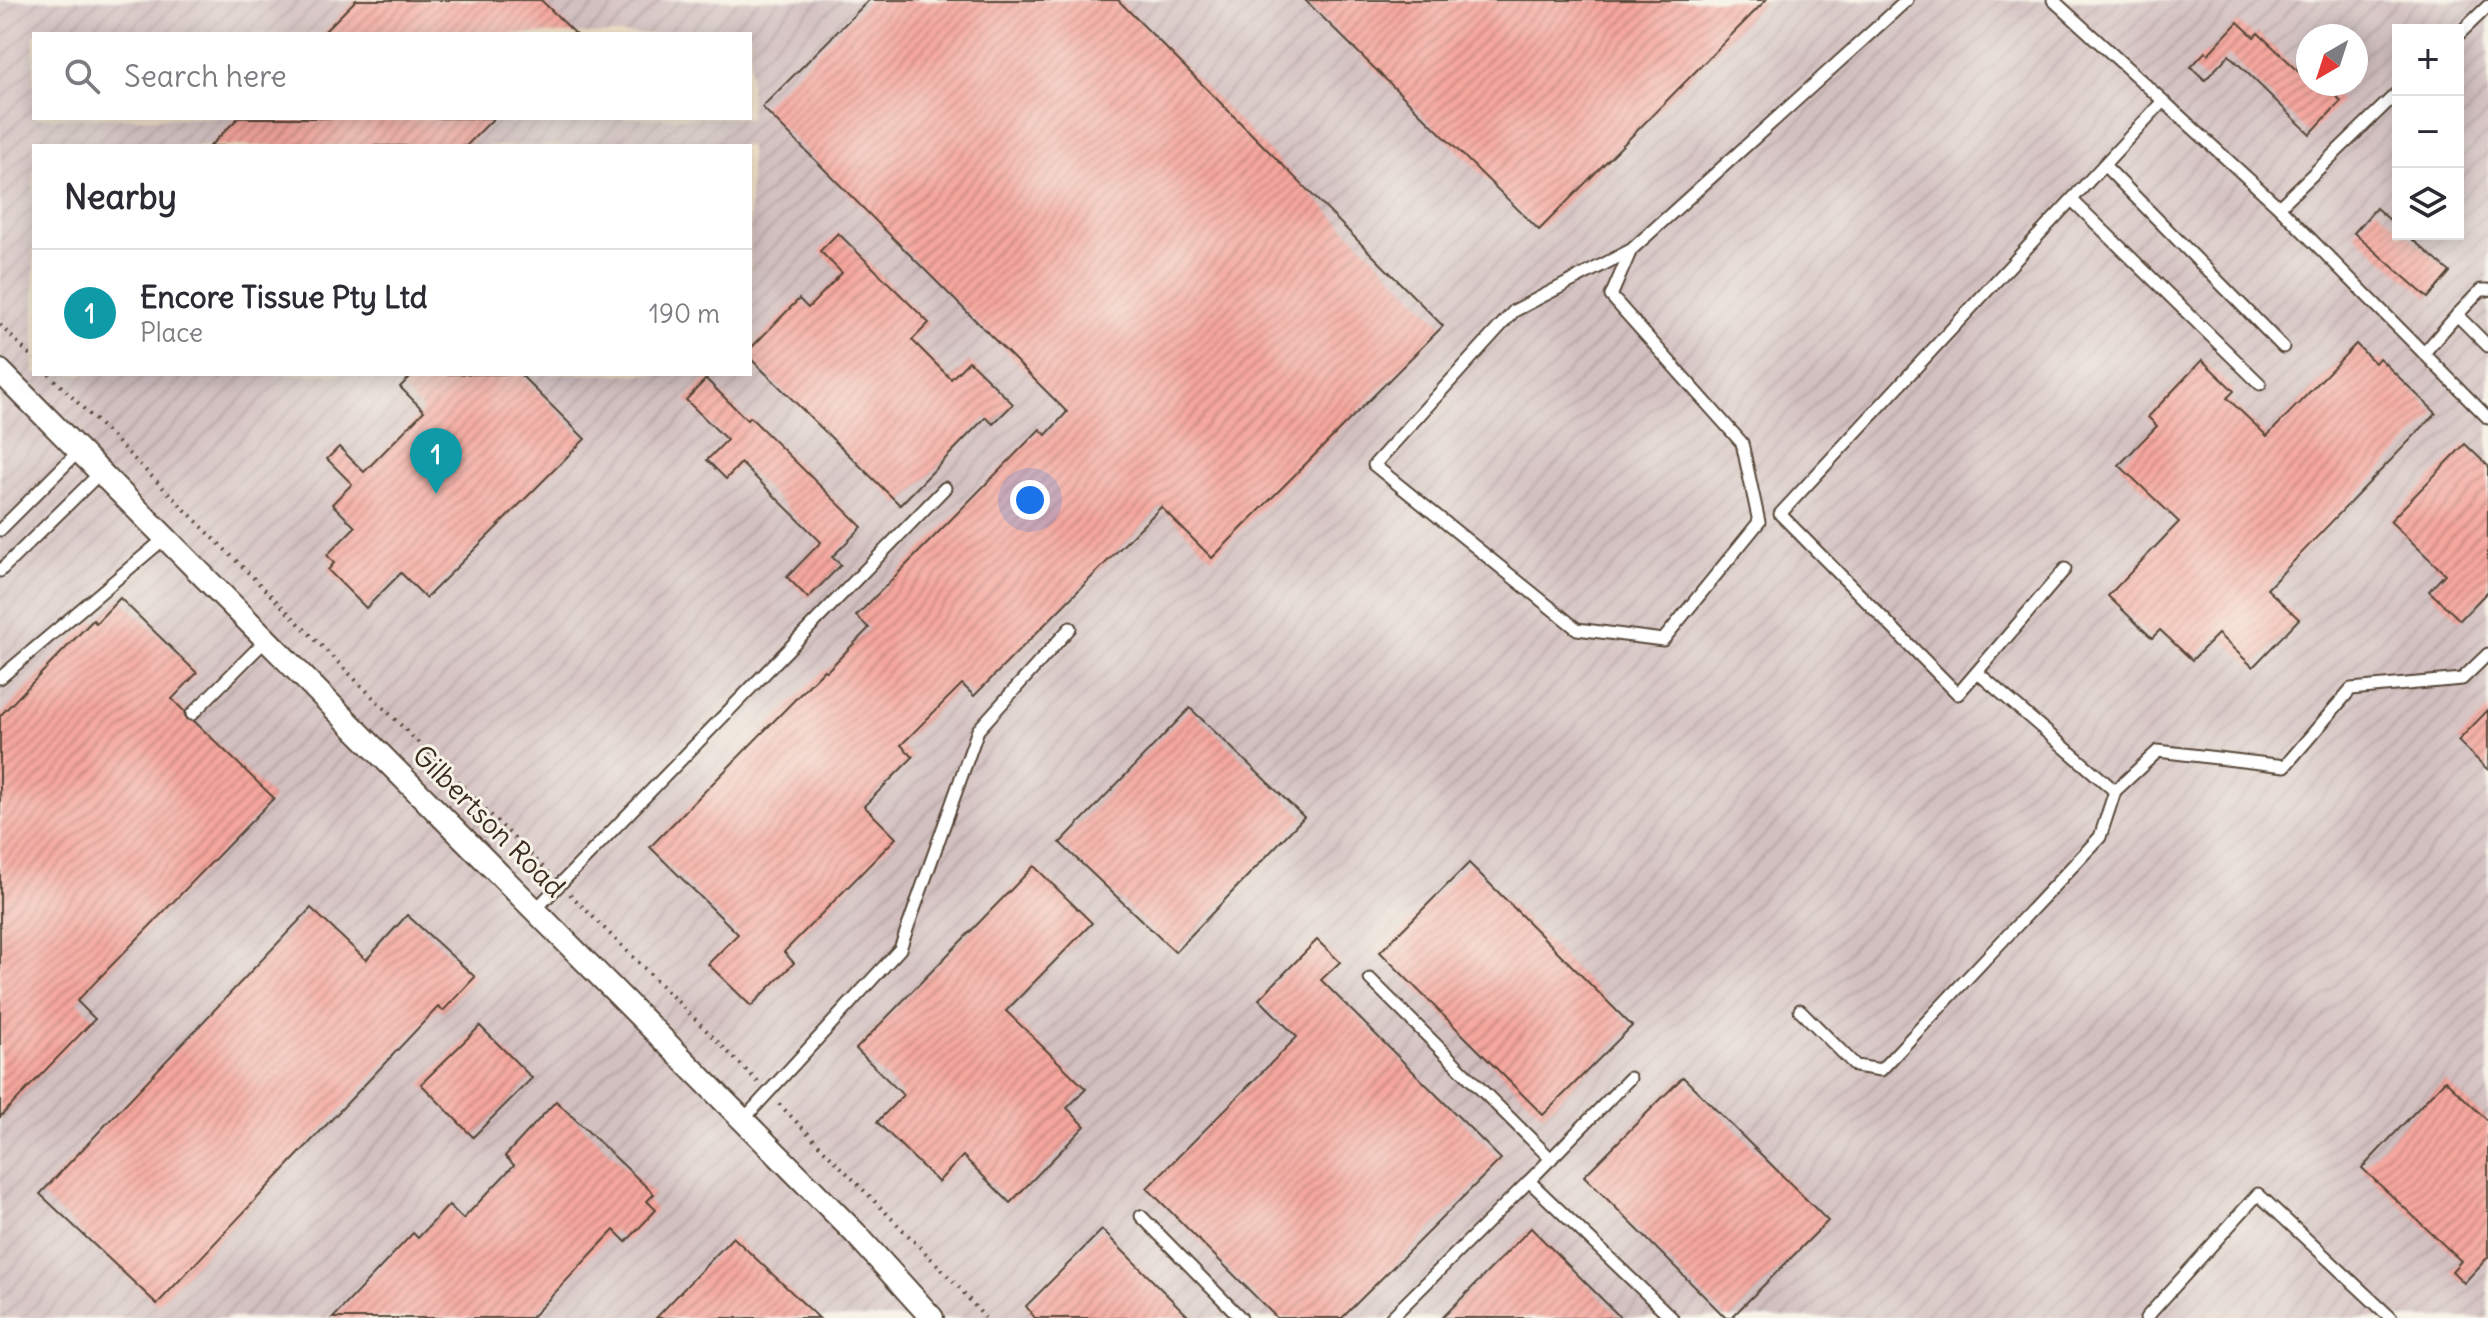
<!DOCTYPE html>
<meta charset="utf-8">
<style>
:root{--surface:#fff;--page:#f2f2f3;--text:#2b2b33;--muted:#7c7c81;--line:#e1e1e2;--accent:#ea580c}
body{margin:0;font-family:Delius,sans-serif;background:var(--page);color:var(--text)}
.controls{position:absolute;right:24px;top:24px;display:grid;overflow:hidden;border-radius:0px;box-shadow:0 4px 20px #0003}
.controls button{width:72px;height:72px;display:grid;place-items:center;padding:0;border:0;border-bottom:2px solid var(--line);background:var(--surface);color:var(--text);font:40px sans-serif}
.compass{position:absolute;left:2296px;top:24px;width:72px;height:72px;border-radius:50%;background:var(--surface);box-shadow:0 4px 20px #0003;rotate:219deg}
.you{position:absolute;left:1030px;top:500px;width:28px;height:28px;margin:-20px;border:6px solid #fff;border-radius:50%;background:#1a73e8;box-shadow:0 0 0 12px #1a73e833}
.badge{display:grid;place-items:center;width:52px;height:52px;border-radius:50%;background:var(--accent);color:#fff;font-size:26px;font-weight:700}
.pin{position:absolute;translate:-50% -66px;filter:drop-shadow(0 2px 4px #0008)}
.pin::after{content:'';position:absolute;top:42px;width:28px;height:24px;background:inherit;clip-path:polygon(0 0,100% 0,50% 100%)}
.list{margin:0;padding:0;list-style:none}
h2{display:flex;justify-content:space-between;align-items:center;height:104px;margin:0;padding:0 32px;font-size:34px}
h2 small{font-size:26px;font-weight:400;color:var(--muted)}
.list li{display:grid;grid-template-columns:52px 1fr auto;gap:24px;align-items:center;box-sizing:border-box;height:128px;padding:0 32px;border-top:2px solid var(--line)}
.list b{display:block;font-size:30px;white-space:nowrap}
.list p{margin:0;font-size:26px;white-space:nowrap;color:var(--muted)}
.list em{font-size:26px;font-style:normal;color:var(--muted)}
.icon{flex:none;width:44px;height:44px;fill:none;stroke:currentColor;stroke-width:2;stroke-linecap:round;stroke-linejoin:round}
.map{position:relative;flex:none;width:2488px;height:1318px;overflow:hidden}
.search{position:absolute;background:var(--surface);box-shadow:0 4px 20px #0003;left:32px;top:32px;width:720px;height:88px;display:flex;align-items:center;gap:20px;box-sizing:border-box;padding:0 28px;border-radius:0px;color:var(--muted);font-size:30px}
.panel{position:absolute;background:var(--surface);box-shadow:0 4px 20px #0003;left:32px;top:144px;width:720px;height:232px;border-radius:0px}
.map>svg:first-child{display:block}
.industrial{fill:url(#industrial-furrows);fill-rule:evenodd}
.building{fill:url(#building-hatch)}
.lines{fill:none;stroke-linecap:round;stroke-linejoin:round}
.lane-casing{stroke:#574638;stroke-width:15}
.street-casing{stroke:#574638;stroke-width:26}
.path{stroke:#574638;stroke-width:4;stroke-dasharray:2 6;stroke-linecap:butt}
.lane{stroke:#fff;stroke-width:11}
.street{stroke:#fff;stroke-width:22}
.labels{text-anchor:middle;dominant-baseline:central;stroke-width:6;stroke-linejoin:round;paint-order:stroke}
.street-label{font-size:28px;fill:#3b2a1e;stroke:#f7f3e8}
</style>
<div class="map">
<svg width="2488" height="1318" viewBox="0 0 2488 1318">
<defs>
<pattern id="industrial-furrows" width="10" height="10" patternUnits="userSpaceOnUse" patternTransform="scale(2)"><rect width="10" height="10" fill="#d2bfc0"/><path d="M-1 1l2-2M0 10L10 0M9 11l2-2" fill="none" stroke="#b5a4a5"/></pattern>
<pattern id="building-hatch" width="6" height="6" patternUnits="userSpaceOnUse" patternTransform="scale(2)"><rect width="6" height="6" fill="#f5a69d"/><path d="M-1 1l2-2M0 6l6-6M5 7l2-2" fill="none" stroke="#c8877f"/></pattern>
</defs>
<rect width="100%" height="100%" fill="#f7f3e8"/>
<filter id="ink" filterUnits="userSpaceOnUse"><feTurbulence type="fractalNoise" baseFrequency=".0125" numOctaves="2"/><feDisplacementMap in="SourceGraphic" scale="16" xChannelSelector="R" yChannelSelector="G"/><feConvolveMatrix kernelMatrix="1 2 1 2 8 2 1 2 1" color-interpolation-filters="sRGB"/></filter>
<filter id="wash" filterUnits="userSpaceOnUse"><feTurbulence type="fractalNoise" baseFrequency=".006" numOctaves="4" result="noise"/><feDisplacementMap in="SourceGraphic" scale="32" xChannelSelector="R" yChannelSelector="G"/><feGaussianBlur stdDeviation="1.8" result="paint"/><feColorMatrix in="noise" values="0 0 0 0 0 0 0 0 0 0 0 0 0 0 0 0 0 1.4 0 .05"/><feComposite in="paint" operator="in"/></filter>
<g filter="url(#wash)">
<rect width="100%" height="100%" fill="#f3e2c8"/>
<!-- industrial -->
<path class="industrial" d="M0,0H2488V1318H0ZM2398,30H2458V234H2398ZM34,34H750V118H34ZM2308,36H2356V84H2308ZM34,146H750V374H34Z"/>
<g id="blocks">
<!-- building -->
<g class="building">
<polygon points="356,0 541,0 576,34 322,34"/>
<polygon points="869,0 1118,0 1443,326 1212,558 1161,507 974,696 962,684 901,745 913,757 864,806 896,838 784,952 794,963 751,1006 708,964 738,934 650,847 824,670 827,671 869,628 856,616 1040,429 1046,435 1067,412 762,107"/>
<polygon points="1305,0 1766,0 1539,230"/>
<polygon points="2238,22 2254,37 2258,33 2308,80 2308,84 2323,84 2341,101 2310,134 2229,55 2205,80 2191,67 2205,52 2208,54"/>
<polygon points="238,118 494,118 466,146 210,146"/>
<polygon points="2376,208 2398,227 2398,234 2406,234 2450,272 2428,298 2354,233"/>
<polygon points="838,233 929,323 912,340 951,379 969,361 1013,404 993,424 986,417 900,505 750,358 750,349 799,299 808,308 842,273 820,251"/>
<polygon points="2356,344 2375,363 2379,358 2436,413 2267,589 2299,619 2253,667 2218,634 2192,660 2160,630 2152,638 2108,596 2179,522 2119,465 2157,426 2148,417 2202,360 2234,391 2227,398 2267,436"/>
<polygon points="413,374 520,374 585,439 426,598 401,573 366,608 328,570 334,563 327,555 355,527 332,504 352,484 327,459 339,447 364,472 424,411 400,387"/>
<polygon points="706,379 747,420 750,417 862,527 832,557 841,565 808,598 787,577 821,542 741,463 726,479 707,460 727,440 686,400"/>
<polygon points="2465,444 2488,466 2488,591 2460,620 2429,591 2445,574 2390,521"/>
<polygon points="120,598 197,673 172,699 184,711 186,719 195,722 274,798 77,1001 95,1019 0,1117 0,716 93,620 96,623"/>
<polygon points="1190,708 1304,817 1175,952 1060,843"/>
<polygon points="2488,710 2488,770 2458,741"/>
<polygon points="1469,863 1632,1026 1543,1115 1380,952"/>
<polygon points="1034,866 1092,923 1006,1011 1086,1089 1067,1108 1085,1126 1010,1203 963,1156 938,1182 877,1122 903,1095 856,1049"/>
<polygon points="311,908 366,960 407,915 475,977 443,1011 438,1007 157,1304 40,1194"/>
<polygon points="1317,940 1340,962 1321,980 1501,1159 1342,1318 1277,1318 1147,1188 1297,1037 1259,999"/>
<polygon points="480,1026 532,1078 473,1137 421,1084"/>
<polygon points="1683,1077 1828,1221 1731,1318 1726,1318 1584,1176"/>
<polygon points="2445,1080 2488,1121 2488,1257 2464,1283 2452,1271 2461,1261 2362,1168"/>
<polygon points="556,1101 654,1194 647,1201 656,1210 626,1242 614,1230 531,1318 333,1318 413,1233 418,1238 449,1205 463,1219 514,1165 505,1156"/>
<polygon points="1531,1228 1621,1318 1442,1318"/>
<polygon points="1102,1230 1190,1318 1035,1318 1026,1306"/>
<polygon points="733,1237 819,1318 656,1318"/>
</g>
</g>
</g>
<g filter="url(#ink)">
<use href="#blocks" fill-opacity="0" stroke="#574638" stroke-width="2"/>
<g class="lines">
<!-- lane casing -->
<g class="lane-casing">
<g id="lane">
<polyline points="2053,0 2279,207 2488,418"/>
<polyline points="2458,35 2488,6"/>
<polyline points="2104,165 2283,347"/>
<polyline points="2072,200 2260,384"/>
<polyline points="2279,207 2398,92"/>
<polyline points="1631,250 1611,296 1742,443 1759,522 1663,640 1577,629 1374,465 1514,311 1631,250 1907,0"/>
<polyline points="2457,315 2481,290 2488,290"/>
<polyline points="2424,353 2457,315 2488,346"/>
<polyline points="0,530 79,451"/>
<polyline points="2065,569 1958,694 1780,514 2163,101"/>
<polyline points="0,571 100,473"/>
<polyline points="1977,672 2115,791 2158,751 2285,766 2351,689 2462,679 2488,654"/>
<polyline points="0,678 165,538"/>
<polyline points="192,714 267,639"/>
<polyline points="535,910 945,488"/>
<polyline points="1370,979 1551,1159"/>
<polyline points="1800,1010 1856,1066 1881,1070 2100,837 2115,791"/>
<polyline points="743,1120 900,949 978,730 1070,628"/>
<polyline points="1529,1181 1630,1078"/>
<polyline points="1141,1216 1241,1318"/>
<polyline points="1391,1318 1529,1181 1672,1318"/>
<polyline points="2146,1318 2258,1194 2391,1318"/>
</g>
</g>
<!-- street casing -->
<g class="street-casing">
<polyline id="street" points="0,371 855,1233 932,1318"/>
</g>
<!-- path -->
<g class="path">
<polyline points="0,325 34,359"/>
<polyline points="49,374 550,874"/>
<polyline points="570,894 759,1083"/>
<polyline points="779,1104 957,1285 985,1318"/>
</g>
<!-- lane -->
<use href="#lane" class="lane"/>
<!-- street -->
<use href="#street" class="street"/>
</g>
</g>
<g class="labels">
<!-- street labels -->
<g class="street-label">
<text transform="translate(489 821) rotate(45)">Gilbertson Road</text>
</g>
</g>
</svg>
<div class="controls">
<button>+</button>
<button>−</button>
<button><svg class="icon" aria-label="layers" viewBox="0 0 24 24"><path d="M12 4l9 5-9 5-9-5zM3 14l9 5 9-5"/></svg></button>
</div>
<svg class="compass" viewBox="-18 -18 36 36"><path d="M0-13l5 13h-10z" fill="#e53935"/><path d="M0 13l5-13h-10z" fill="#7c7c81"/></svg>
<div class="you"></div>
<div class="pin badge" style="left:436px;top:494px;background:#0f9aa8">1</div>
<div class="search"><svg class="icon" aria-label="search" viewBox="0 0 24 24"><circle cx="10" cy="10" r="6"/><path d="M15 15l6 6"/></svg>Search here</div>
<section class="panel">
<h2>Nearby<small></small></h2>
<ul class="list">
<li><span class="badge" style="background:#0f9aa8">1</span><div><b>Encore Tissue Pty Ltd</b><p>Place</p></div><em>190 m</em></li>
</ul>
</section>
</div>
